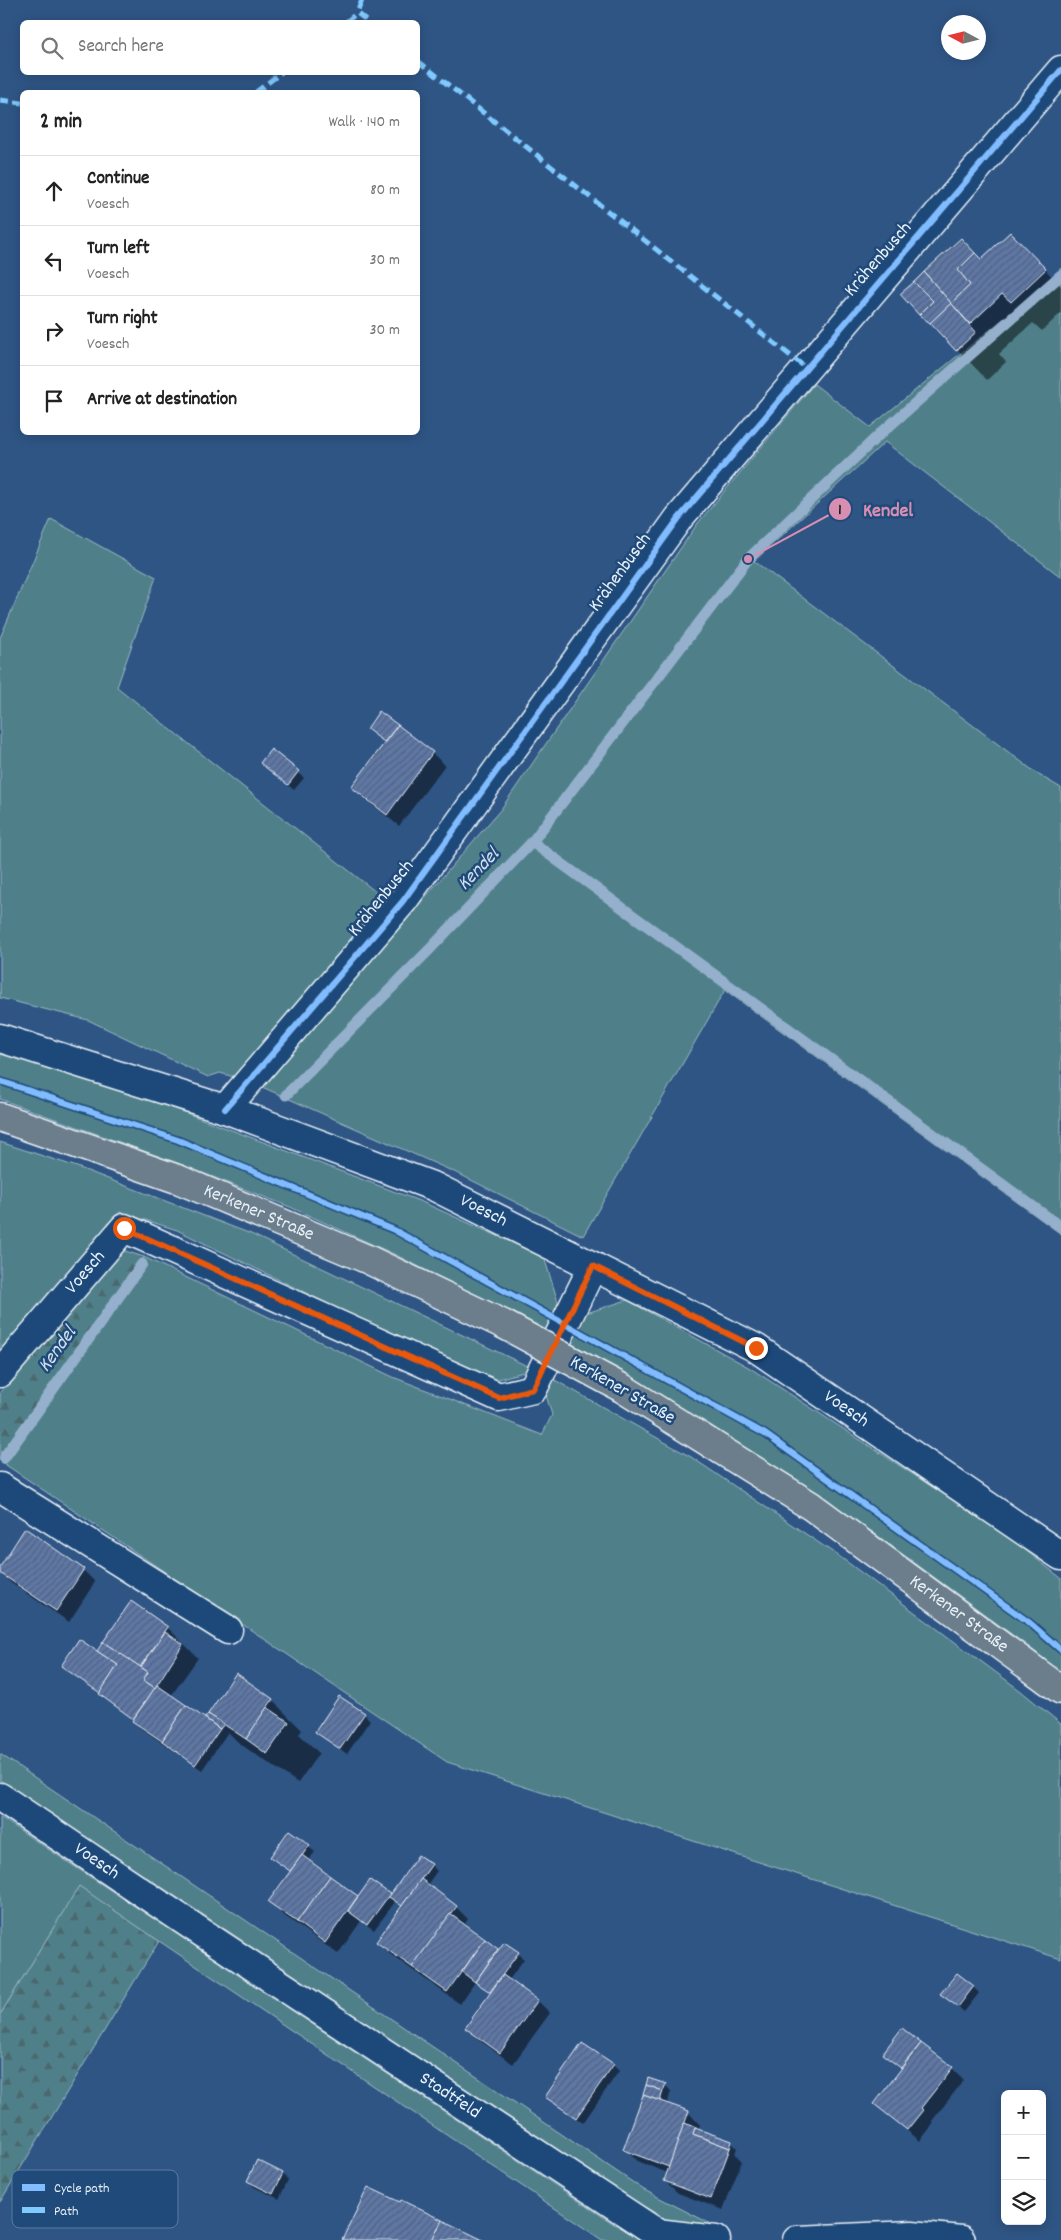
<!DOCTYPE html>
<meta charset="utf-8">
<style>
:root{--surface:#fff;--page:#f6f6f6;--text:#222;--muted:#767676;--line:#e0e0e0}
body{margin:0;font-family:Dekko,sans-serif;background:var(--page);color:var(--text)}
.controls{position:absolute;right:15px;bottom:15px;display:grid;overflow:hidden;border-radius:8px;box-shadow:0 2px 12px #0003}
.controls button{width:45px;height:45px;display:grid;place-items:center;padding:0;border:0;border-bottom:1px solid var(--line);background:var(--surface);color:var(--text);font:25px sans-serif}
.compass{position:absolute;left:941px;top:15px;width:45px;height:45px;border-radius:50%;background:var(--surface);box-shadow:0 2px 12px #0003;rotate:277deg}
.stop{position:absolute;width:15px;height:15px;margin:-11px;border:4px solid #ea580c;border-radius:50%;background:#fff}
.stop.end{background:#ea580c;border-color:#fff;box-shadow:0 1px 5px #0008}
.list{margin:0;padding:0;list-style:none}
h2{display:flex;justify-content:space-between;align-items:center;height:65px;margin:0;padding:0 20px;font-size:21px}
h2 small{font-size:16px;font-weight:400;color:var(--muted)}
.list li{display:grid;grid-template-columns:32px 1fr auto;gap:15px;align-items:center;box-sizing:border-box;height:70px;padding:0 20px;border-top:1px solid var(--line)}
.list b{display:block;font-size:19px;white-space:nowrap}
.list p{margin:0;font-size:16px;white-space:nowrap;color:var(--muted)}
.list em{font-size:16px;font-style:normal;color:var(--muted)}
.icon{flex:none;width:28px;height:28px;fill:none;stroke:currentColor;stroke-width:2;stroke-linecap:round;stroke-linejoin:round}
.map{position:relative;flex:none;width:1061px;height:2240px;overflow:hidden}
.search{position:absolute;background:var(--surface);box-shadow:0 2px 12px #0003;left:20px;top:20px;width:400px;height:55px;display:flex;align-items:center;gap:12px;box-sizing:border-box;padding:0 18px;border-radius:8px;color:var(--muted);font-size:19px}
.panel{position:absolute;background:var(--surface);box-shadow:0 2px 12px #0003;left:20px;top:90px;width:400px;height:345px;border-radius:8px}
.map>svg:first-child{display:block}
.grass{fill:#4f808a;stroke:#9cb8c1}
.forest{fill:url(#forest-firs);stroke:#9cb8c1}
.shadow{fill:#0007}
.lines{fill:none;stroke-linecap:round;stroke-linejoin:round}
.stream{stroke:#95b0cc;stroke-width:11}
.building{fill:url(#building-hatch);stroke:#e8f1f8}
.minor-casing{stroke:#e8f1f8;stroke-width:31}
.major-casing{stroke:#e8f1f8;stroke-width:31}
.minor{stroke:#1f4a7a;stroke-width:28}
.major{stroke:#6c7d8b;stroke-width:28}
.major-bridge-casing{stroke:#e8f1f8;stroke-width:31;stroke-linecap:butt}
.major-bridge{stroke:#6c7d8b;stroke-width:28}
.quiet{stroke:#80caff;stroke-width:5;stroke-dasharray:10 5;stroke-linecap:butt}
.cycleway-casing{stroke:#1f4a7a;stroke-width:9}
.cycleway{stroke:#80bcff;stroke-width:6}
.route{stroke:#ea580c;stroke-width:6}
.labels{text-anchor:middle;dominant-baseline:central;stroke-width:5;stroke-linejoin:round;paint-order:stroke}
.street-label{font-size:19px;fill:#e8f1f8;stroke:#1f4a7a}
.water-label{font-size:20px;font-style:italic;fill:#d3e1ed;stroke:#1f4a7a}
.key{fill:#1f4a7a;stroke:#5b7ca0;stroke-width:1}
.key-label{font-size:14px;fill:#e8f1f8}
.leader{fill:none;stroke:#d78fb1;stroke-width:2}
.callout-dot{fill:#d78fb1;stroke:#1f4a7a;stroke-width:2}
.mark-label{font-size:15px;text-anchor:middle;font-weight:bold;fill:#111}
.callout-label{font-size:20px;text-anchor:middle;font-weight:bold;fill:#d78fb1;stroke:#1f4a7a;stroke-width:5;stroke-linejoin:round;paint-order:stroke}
</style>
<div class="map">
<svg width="1061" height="2240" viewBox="0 0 1061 2240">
<defs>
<pattern id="forest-firs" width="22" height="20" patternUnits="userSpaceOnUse" patternTransform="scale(1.25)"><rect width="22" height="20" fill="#4f808a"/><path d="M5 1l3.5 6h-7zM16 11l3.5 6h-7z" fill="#4b676d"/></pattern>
<pattern id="building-hatch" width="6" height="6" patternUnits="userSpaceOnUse" patternTransform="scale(1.25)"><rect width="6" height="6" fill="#5e77a5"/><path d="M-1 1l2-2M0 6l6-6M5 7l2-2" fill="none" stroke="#53627c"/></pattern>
</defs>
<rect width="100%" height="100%" fill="#2f5585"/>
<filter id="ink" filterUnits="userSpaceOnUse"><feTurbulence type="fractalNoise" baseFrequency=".02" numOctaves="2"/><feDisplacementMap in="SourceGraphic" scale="10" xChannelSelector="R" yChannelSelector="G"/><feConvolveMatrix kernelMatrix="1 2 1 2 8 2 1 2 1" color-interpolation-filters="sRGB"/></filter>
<g filter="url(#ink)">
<!-- grass -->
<g class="grass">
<polygon points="1061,268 1061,577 885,442 754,561 1039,775 1061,788 1061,1234 725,990 583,1236 461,1175 262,1087 501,809 698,523 814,384 870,427 1051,280"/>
<polygon points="51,519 156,577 117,687 386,900 234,1077 220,1073 208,1077 88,1020 0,998 0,638"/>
<polygon points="0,1052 128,1091 422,1202 544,1257 559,1305 577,1316 627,1300 750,1368 1006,1535 1061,1578 1061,1673 1037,1653 874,1533 710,1425 564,1341 396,1255 290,1207 172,1161 0,1099"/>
<polygon points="0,1142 77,1167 251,1234 546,1375 691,1457 843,1559 1021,1691 1061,1724 1061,1959 447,1762 0,1461 0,1454 144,1257 393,1377 542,1435 552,1415 542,1382 523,1372 488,1382 177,1230 120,1212 0,1351"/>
<polygon points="0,1754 644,2190 717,2227 678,2226 638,2203 0,1780"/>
<polygon points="0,1817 614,2224 648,2240 602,2240 79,1887 0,2015"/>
</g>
<!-- forest -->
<g class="forest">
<polygon points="122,1250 144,1257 0,1454 0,1392"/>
<polygon points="79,1886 159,1941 0,2202 0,2015"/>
</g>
<!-- shadow -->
<g class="shadow">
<polygon points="982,260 1040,264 1061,286 1061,313 1042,331 1033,323 999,354 1006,362 987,380 936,327 920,314"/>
<polygon points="379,713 432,753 445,765 399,826 365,799 352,787 385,744 369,729"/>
<polygon points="261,763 298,772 304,778 294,790"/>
<polygon points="0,1569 83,1570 95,1582 69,1622 11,1583 0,1572"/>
<polygon points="131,1603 168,1628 198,1658 171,1696 206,1720 236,1675 272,1700 302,1730 299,1734 319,1753 298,1783 240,1744 228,1732 202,1770 139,1727 134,1720 63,1666 97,1653"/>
<polygon points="364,1714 370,1720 347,1754 316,1731"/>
<polygon points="289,1832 315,1852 308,1861 358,1898 370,1882 390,1896 431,1865 437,1871 427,1885 456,1907 468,1919 464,1925 498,1950 504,1943 524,1959 509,1980 538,2001 550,2013 513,2064 479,2040 466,2028 491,1993 475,1982 460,2004 390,1954 378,1942 403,1907 395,1902 374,1930 361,1921 338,1954 282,1914 270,1902 291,1872 271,1857"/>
<polygon points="973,1987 979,1993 964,2012 942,1994"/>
<polygon points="920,2044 952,2068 964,2080 932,2121 934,2123 920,2141 875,2104 902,2069 890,2060"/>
<polygon points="613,2065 619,2071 583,2123 546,2097"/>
<polygon points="665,2085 671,2091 667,2105 688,2112 700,2125 698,2130 731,2142 737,2148 735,2154 742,2161 723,2210 678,2193 665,2181 668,2173 637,2161 625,2149"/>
<polygon points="257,2162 283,2174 288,2180 279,2199 254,2187 248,2181"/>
</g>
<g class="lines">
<!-- stream -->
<g class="stream">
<polyline points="532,842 1061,1227"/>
<polyline points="286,1095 430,949 532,842 748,559 879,435 1061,275"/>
<polyline points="4,1458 142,1264"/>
</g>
</g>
<!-- building -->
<g class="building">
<polygon points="1010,232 1046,269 1011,302 1002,294 970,324 951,303 970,285 958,270 975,253 981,259"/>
<polygon points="961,238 975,253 958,270 970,285 951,303 924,272"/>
<polygon points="924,272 951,303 930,323 919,315 933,301 914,282"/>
<polygon points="914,282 933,301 919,315 900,294"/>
<polygon points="951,303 976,332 956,351 930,323"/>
<polygon points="379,711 398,725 384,742 367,729"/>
<polygon points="398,725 433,752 387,815 351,787"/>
<polygon points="271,749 299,771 288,785 260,763"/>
<polygon points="25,1528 84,1569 56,1611 0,1573 0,1567"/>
<polygon points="131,1601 168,1627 140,1667 103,1642"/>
<polygon points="165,1632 183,1644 155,1688 143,1680 148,1672 141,1667"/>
<polygon points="79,1639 118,1665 100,1693 61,1666"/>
<polygon points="103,1642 148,1672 143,1680 155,1688 133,1719 99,1694 118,1665 97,1651"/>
<polygon points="236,1673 273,1699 246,1739 208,1714"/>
<polygon points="157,1685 186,1705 162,1741 132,1721"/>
<polygon points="339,1696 365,1713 340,1749 315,1732"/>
<polygon points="186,1705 220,1729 195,1765 162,1741"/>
<polygon points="267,1707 289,1722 267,1754 246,1739"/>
<polygon points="208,1714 224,1724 220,1729 205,1718"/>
<polygon points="289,1830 310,1845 290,1871 270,1857"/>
<polygon points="302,1855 330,1876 297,1922 268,1902"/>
<polygon points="418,1855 432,1864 402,1906 389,1897"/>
<polygon points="330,1876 358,1896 325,1943 297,1922"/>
<polygon points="421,1879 457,1906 412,1967 376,1942"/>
<polygon points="370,1880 390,1894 367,1925 348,1911"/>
<polygon points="450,1914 485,1939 447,1992 412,1967"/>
<polygon points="485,1939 498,1949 475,1982 462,1972"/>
<polygon points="504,1942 519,1952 490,1992 475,1982"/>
<polygon points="957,1973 974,1986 958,2007 940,1994"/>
<polygon points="503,1975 538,2000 500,2053 465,2028"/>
<polygon points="902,2028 921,2043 901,2068 882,2054"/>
<polygon points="582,2043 614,2064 576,2118 545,2097"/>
<polygon points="921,2043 953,2067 921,2108 923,2110 907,2130 874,2104"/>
<polygon points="648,2078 666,2084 663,2091 646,2085"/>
<polygon points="646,2085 663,2091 660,2101 643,2095"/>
<polygon points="643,2095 689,2111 669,2167 623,2150"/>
<polygon points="684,2123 696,2127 693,2134 730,2148 711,2199 664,2181"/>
<polygon points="695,2128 732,2141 730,2148 693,2134"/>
<polygon points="257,2160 283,2173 273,2194 247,2181"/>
<polygon points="368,2187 400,2202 401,2200 442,2220 432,2240 342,2240"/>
<polygon points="442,2220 483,2240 432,2240"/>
</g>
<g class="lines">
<!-- minor casing -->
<g class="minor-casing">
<g id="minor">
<path id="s1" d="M0,1038L225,1109L435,1187L756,1348L1061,1556"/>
<polyline points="225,1109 403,901 679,518 1061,70"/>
<path id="s2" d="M0,1373L124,1228L499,1397L533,1389L593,1266"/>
<polyline points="0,1487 228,1630"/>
<path id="s3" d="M0,1797L192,1926L657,2233L716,2240"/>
<polyline points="797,2240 912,2235 961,2240"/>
</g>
</g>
<!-- major casing -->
<g class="major-casing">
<g id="major">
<path id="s4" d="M0,1117L180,1180L367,1259L503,1324"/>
<path id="s5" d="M622,1388L811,1506L1061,1690"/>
</g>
</g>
<!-- minor -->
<use href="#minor" class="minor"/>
<!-- major -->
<use href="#major" class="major"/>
<!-- major-bridge casing -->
<g class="major-bridge-casing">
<polyline id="major-bridge" points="503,1324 622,1388"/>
</g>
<!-- major-bridge -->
<use href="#major-bridge" class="major-bridge"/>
<!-- quiet -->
<g class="quiet">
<polyline points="362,0 357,13 369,22"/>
<polyline points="346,22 357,13"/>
<polyline points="418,61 806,368"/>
<polyline points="256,92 282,72"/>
<polyline points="0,100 22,103"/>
</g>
<!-- cycleway casing -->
<g class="cycleway-casing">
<g id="cycleway">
<polyline points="0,1081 178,1140 394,1230 765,1434 1030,1623 1061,1650"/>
<polyline points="225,1109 403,901 679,518 1061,70"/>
</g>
</g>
<!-- cycleway -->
<use href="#cycleway" class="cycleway"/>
</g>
</g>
<g class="lines" filter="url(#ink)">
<!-- route -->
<polyline class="route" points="124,1228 499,1398 533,1389 593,1266 756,1348"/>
</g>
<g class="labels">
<!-- street labels -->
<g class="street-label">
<text transform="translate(879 260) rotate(-49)">Krähenbusch</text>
<text transform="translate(621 573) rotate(-54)">Krähenbusch</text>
<text transform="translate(382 899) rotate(-51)">Krähenbusch</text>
<text stroke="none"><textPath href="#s1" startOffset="514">Voesch</textPath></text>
<text stroke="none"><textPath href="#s4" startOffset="276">Kerkener Straße</textPath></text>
<text stroke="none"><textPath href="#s2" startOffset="132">Voesch</textPath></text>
<text transform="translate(622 1391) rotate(30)">Kerkener Straße</text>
<text stroke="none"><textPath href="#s1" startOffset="928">Voesch</textPath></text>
<text stroke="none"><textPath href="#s5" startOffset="406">Kerkener Straße</textPath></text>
<text stroke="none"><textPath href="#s3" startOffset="116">Voesch</textPath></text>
<text stroke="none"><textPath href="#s3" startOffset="540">Stadtfeld</textPath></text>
</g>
<!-- water labels -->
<g class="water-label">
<text transform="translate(479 870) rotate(-46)">Kendel</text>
<text transform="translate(58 1350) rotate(-54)">Kendel</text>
</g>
</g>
<!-- legend -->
<rect x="12" y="2170" width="166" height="58" rx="8" class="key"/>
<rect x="22" y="2184" width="23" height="7" fill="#80bcff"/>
<rect x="22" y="2207" width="23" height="6" fill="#80caff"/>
<g class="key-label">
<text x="54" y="2192">Cycle path</text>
<text x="54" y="2215">Path</text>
</g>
<!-- callouts -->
<path class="leader" d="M748 559L840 509"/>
<g class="callout-dot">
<circle cx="748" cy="559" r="5"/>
<circle cx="840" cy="509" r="12"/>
</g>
<g class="mark-label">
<text x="840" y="514">1</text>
</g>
<g class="callout-label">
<text x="888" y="516">Kendel</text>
</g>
</svg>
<div class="controls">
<button>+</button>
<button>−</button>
<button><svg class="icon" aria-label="layers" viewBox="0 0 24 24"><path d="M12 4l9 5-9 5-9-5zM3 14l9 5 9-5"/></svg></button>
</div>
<svg class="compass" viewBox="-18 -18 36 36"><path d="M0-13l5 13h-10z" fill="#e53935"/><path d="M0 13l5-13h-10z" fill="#767676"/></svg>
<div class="stop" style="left:124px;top:1228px"></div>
<div class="stop end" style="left:756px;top:1348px"></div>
<div class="search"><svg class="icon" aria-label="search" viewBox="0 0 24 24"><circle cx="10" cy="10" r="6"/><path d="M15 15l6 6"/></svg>Search here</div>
<section class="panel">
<h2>2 min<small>Walk · 140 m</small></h2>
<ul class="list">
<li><svg class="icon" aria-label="ahead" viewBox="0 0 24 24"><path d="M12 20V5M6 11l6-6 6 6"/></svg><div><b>Continue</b><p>Voesch</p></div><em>80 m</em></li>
<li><svg class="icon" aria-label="left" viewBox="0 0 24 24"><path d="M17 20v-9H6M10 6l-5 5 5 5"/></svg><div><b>Turn left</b><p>Voesch</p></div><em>30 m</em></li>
<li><svg class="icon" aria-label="right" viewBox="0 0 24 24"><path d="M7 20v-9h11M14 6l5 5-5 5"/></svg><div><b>Turn right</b><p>Voesch</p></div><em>30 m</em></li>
<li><svg class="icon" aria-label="arrive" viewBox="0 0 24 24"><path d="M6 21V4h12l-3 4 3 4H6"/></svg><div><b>Arrive at destination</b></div></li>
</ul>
</section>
</div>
